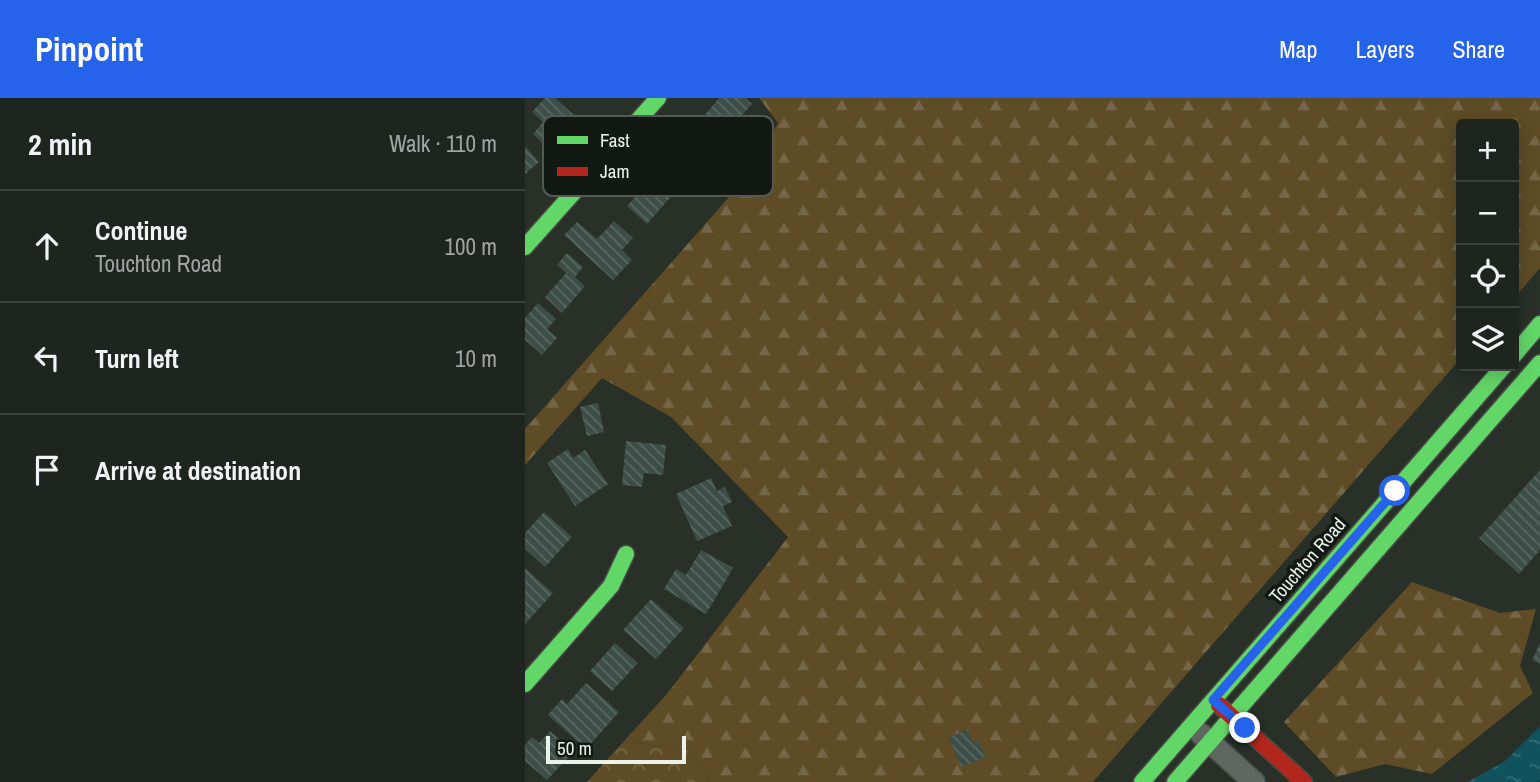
<!DOCTYPE html>
<meta charset="utf-8">
<style>
:root{--surface:#1e241e;--page:#2b302b;--text:#f1f3f6;--muted:#a1a4a4;--line:#3c413c;--accent:#2563eb}
body{margin:0;font-family:"Archivo Narrow",sans-serif;background:var(--page);color:var(--text)}
.controls{position:absolute;right:21px;top:21px;display:grid;overflow:hidden;border-radius:7px;box-shadow:0 4px 18px #0003}
.controls button{width:63px;height:63px;display:grid;place-items:center;padding:0;border:0;border-bottom:2px solid var(--line);background:var(--surface);color:var(--text);font:35px sans-serif}
.scale{position:absolute;left:21px;bottom:18px;width:140px;box-sizing:border-box;padding-left:7px;border:4px solid #e9f3e9;border-top:0;font-size:19px;line-height:24px;white-space:nowrap;color:#e9f3e9;-webkit-text-stroke:5px #121913;paint-order:stroke}
.stop{position:absolute;width:21px;height:21px;margin:-16px;border:5px solid #2563eb;border-radius:50%;background:#fff}
.stop.end{background:#2563eb;border-color:#fff;box-shadow:0 2px 7px #0008}
.list{margin:0;padding:0;list-style:none}
h2{display:flex;justify-content:space-between;align-items:center;height:91px;margin:0;padding:0 28px;font-size:30px}
h2 small{font-size:23px;font-weight:400;color:var(--muted)}
.list li{display:grid;grid-template-columns:46px 1fr auto;gap:21px;align-items:center;box-sizing:border-box;height:112px;padding:0 28px;border-top:2px solid var(--line)}
.list b{display:block;font-size:26px;white-space:nowrap}
.list p{margin:0;font-size:23px;white-space:nowrap;color:var(--muted)}
.list em{font-size:23px;font-style:normal;color:var(--muted)}
.icon{flex:none;width:38px;height:38px;fill:none;stroke:currentColor;stroke-width:2;stroke-linecap:round;stroke-linejoin:round}
.map{position:relative;flex:none;width:1015px;height:684px;overflow:hidden}
header{display:flex;align-items:center;gap:42px;box-sizing:border-box;height:98px;padding:0 35px;background:var(--accent);color:#fff}
header strong{font-size:33px}
nav{display:flex;gap:38px;margin-inline-start:auto;font-size:24px}
main{display:flex}
aside{flex:1;background:var(--surface)}
.map>svg:first-child{display:block}
.forest{fill:url(#forest-firs)}
.park{fill:url(#park-crowns)}
.water{fill:url(#water-ripples)}
.building{fill:url(#building-back-hatch)}
.lines{fill:none;stroke-linecap:round;stroke-linejoin:round}
.street-casing{stroke:#454c45;stroke-width:24}
.fast-casing{stroke:#454c45;stroke-width:19}
.jam-casing{stroke:#454c45;stroke-width:19}
.street{stroke:#606760;stroke-width:21}
.fast{stroke:#63d668;stroke-width:16}
.jam{stroke:#b3261e;stroke-width:16}
.route{stroke:#2563eb;stroke-width:9}
.labels{text-anchor:middle;dominant-baseline:central;stroke-width:7;stroke-linejoin:round;paint-order:stroke}
.street-label{font-size:19px;fill:#e9f3e9;stroke:#121913}
.key{fill:#121913;stroke:#525a53;stroke-width:2}
.key-label{font-size:19px;fill:#e9f3e9}
</style>
<header>
<strong>Pinpoint</strong>
<nav><a>Map</a><a>Layers</a><a>Share</a></nav>
</header>
<main>
<aside>
<h2>2 min<small>Walk · 110 m</small></h2>
<ul class="list">
<li><svg class="icon" aria-label="ahead" viewBox="0 0 24 24"><path d="M12 20V5M6 11l6-6 6 6"/></svg><div><b>Continue</b><p>Touchton Road</p></div><em>100 m</em></li>
<li><svg class="icon" aria-label="left" viewBox="0 0 24 24"><path d="M17 20v-9H6M10 6l-5 5 5 5"/></svg><div><b>Turn left</b></div><em>10 m</em></li>
<li><svg class="icon" aria-label="arrive" viewBox="0 0 24 24"><path d="M6 21V4h12l-3 4 3 4H6"/></svg><div><b>Arrive at destination</b></div></li>
</ul>
</aside>
<div class="map">
<svg width="1015" height="684" viewBox="0 0 1015 684">
<defs>
<pattern id="forest-firs" width="22" height="20" patternUnits="userSpaceOnUse" patternTransform="scale(1.75)"><rect width="22" height="20" fill="#5d4c26"/><path d="M5 1l3.5 6h-7zM16 11l3.5 6h-7z" fill="#746646"/></pattern>
<pattern id="park-crowns" width="20" height="18" patternUnits="userSpaceOnUse" patternTransform="scale(1.75)"><rect width="20" height="18" fill="#5d4c26"/><path d="M2 6a3 3 0 1 1 6 0M12 15a3 3 0 1 1 6 0" fill="none" stroke="#746646"/></pattern>
<pattern id="water-ripples" width="26" height="14" patternUnits="userSpaceOnUse" patternTransform="scale(1.75)"><rect width="26" height="14" fill="#11535d"/><path d="M2 4q2-2 4 0t4 0M15 11q2-2 4 0t4 0" fill="none" stroke="#346c74"/></pattern>
<pattern id="building-back-hatch" width="6" height="6" patternUnits="userSpaceOnUse" patternTransform="scale(1.75)"><rect width="6" height="6" fill="#3d4e48"/><path d="M-1 5l2 2M0 0l6 6M5-1l2 2" fill="none" stroke="#596862"/></pattern>
</defs>
<rect width="100%" height="100%" fill="#283028"/>
<!-- forest -->
<g class="forest">
<polygon points="234,0 1015,0 1015,170 989,200 989,26 936,26 936,260 568,684 186,684 166,653 99,643 141,597 263,439 146,319 77,280 0,367 0,331 226,74 253,25"/>
<polygon points="887,484 975,515 1011,511 995,568 1008,595 907,676 860,666 811,679 759,624"/>
</g>
<!-- park -->
<polygon class="park" points="99,643 166,653 186,684 62,684"/>
<!-- water -->
<polygon class="water" points="1015,628 1015,682 1012,684 943,684 980,663"/>
<!-- building -->
<g class="building">
<polygon points="20,0 30,0 51,19 23,50 8,36 18,24 7,14"/>
<polygon points="194,0 220,0 227,6 200,37 178,19"/>
<polygon points="0,48 14,64 0,76"/>
<polygon points="130,77 150,94 122,126 102,108"/>
<polygon points="89,123 108,140 97,152 107,162 88,182 39,137 52,124 72,141"/>
<polygon points="42,155 58,169 50,179 60,188 37,215 20,199 41,175 32,167"/>
<polygon points="13,205 31,221 22,231 32,240 17,257 0,242 0,220"/>
<polygon points="73,305 79,334 62,338 55,309"/>
<polygon points="101,343 141,347 138,377 119,375 117,389 97,387"/>
<polygon points="43,351 48,360 60,352 83,386 50,408 22,365"/>
<polygon points="1015,372 1015,452 994,476 954,440"/>
<polygon points="186,380 192,393 200,389 207,404 198,408 207,428 172,443 151,396"/>
<polygon points="19,414 47,439 20,469 0,451 0,435"/>
<polygon points="176,452 208,470 181,516 139,491 151,471 161,477"/>
<polygon points="0,470 28,495 0,526"/>
<polygon points="126,501 159,530 131,561 98,532"/>
<polygon points="90,545 113,565 87,593 65,573"/>
<polygon points="1015,545 1015,566 1007,562"/>
<polygon points="61,585 94,614 61,651 23,617 37,601 42,606"/>
<polygon points="443,631 448,645 454,643 461,659 436,669 424,639"/>
<polygon points="25,633 48,654 22,682 0,663 0,647 7,639 14,645"/>
</g>
<g class="lines">
<!-- street casing -->
<g class="street-casing">
<polyline id="street" points="676,636 729,684"/>
</g>
<!-- fast casing -->
<g class="fast-casing">
<g id="fast">
<polyline points="0,149 133,0"/>
<polyline points="989,257 1015,226"/>
<polyline points="0,586 86,488 101,456"/>
<polyline points="617,684 979,268"/>
<polyline points="650,684 1015,265"/>
</g>
</g>
<!-- jam casing -->
<g class="jam-casing">
<polyline id="jam" points="694,607 779,684"/>
</g>
<!-- street -->
<use href="#street" class="street"/>
<!-- fast -->
<use href="#fast" class="fast"/>
<!-- jam -->
<use href="#jam" class="jam"/>
</g>
<g class="lines">
<!-- route -->
<polyline class="route" points="720,630 688,602 870,393"/>
</g>
<g class="labels">
<!-- street labels -->
<g class="street-label">
<text transform="translate(782 462) rotate(-49)">Touchton Road</text>
</g>
</g>
<!-- legend -->
<rect x="18" y="18" width="230" height="80" rx="10" class="key"/>
<rect x="32" y="38" width="31" height="8" fill="#63d668"/>
<rect x="32" y="69" width="31" height="9" fill="#b3261e"/>
<g class="key-label">
<text x="75" y="49">Fast</text>
<text x="75" y="80">Jam</text>
</g>
</svg>
<div class="controls">
<button>+</button>
<button>−</button>
<button><svg class="icon" aria-label="locate" viewBox="0 0 24 24"><circle cx="12" cy="12" r="6"/><path d="M12 2v4M12 18v4M2 12h4M18 12h4"/></svg></button>
<button><svg class="icon" aria-label="layers" viewBox="0 0 24 24"><path d="M12 4l9 5-9 5-9-5zM3 14l9 5 9-5"/></svg></button>
</div>
<div class="scale">50 m</div>
<div class="stop" style="left:870px;top:393px"></div>
<div class="stop end" style="left:720px;top:630px"></div>
</div>
</main>
